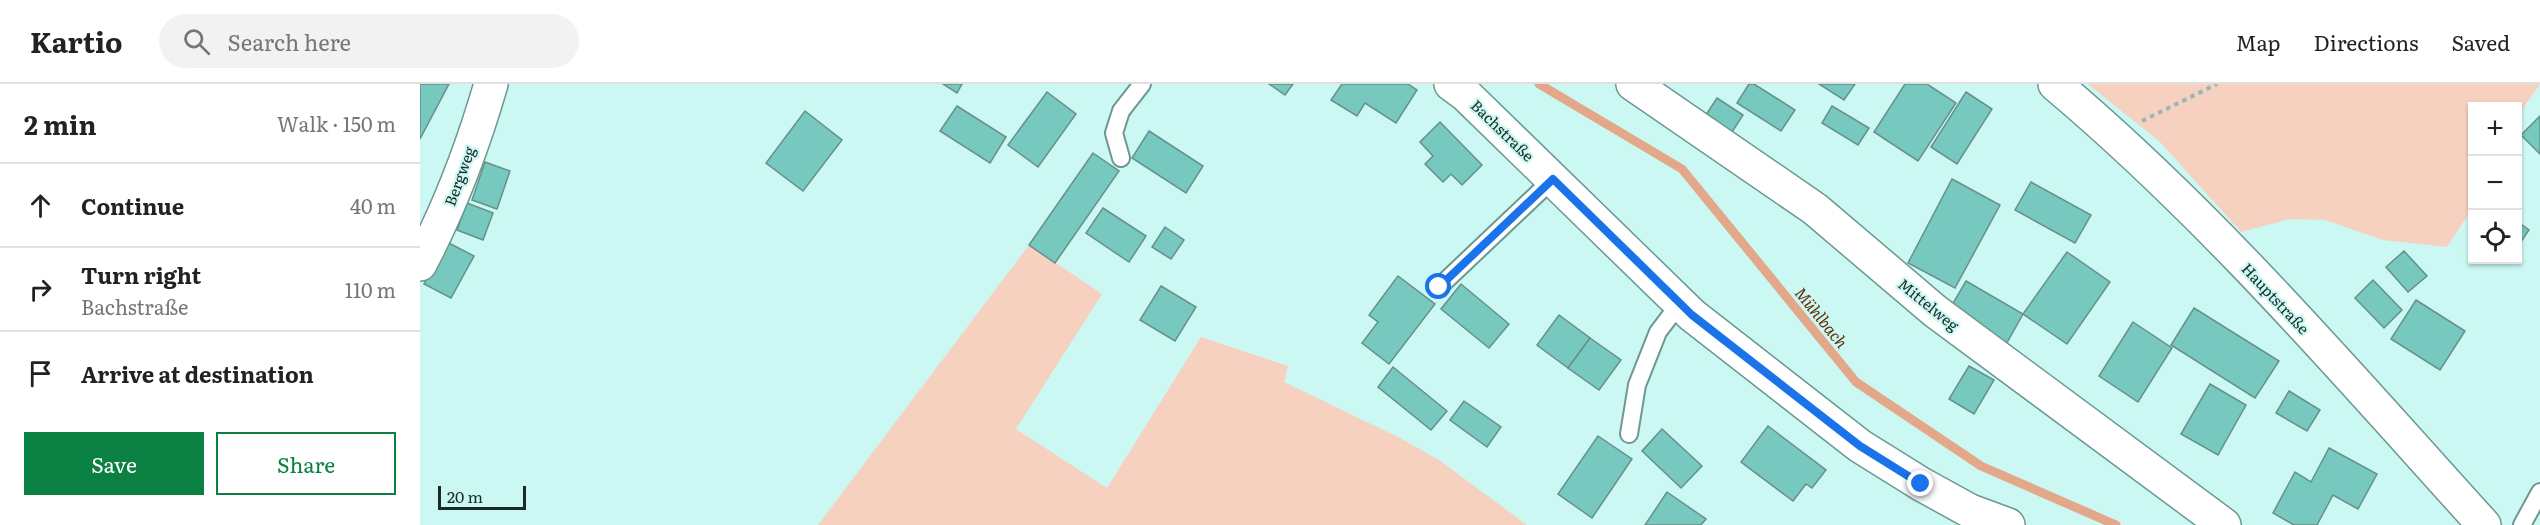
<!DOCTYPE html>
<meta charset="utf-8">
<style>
:root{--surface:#fff;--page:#f2f2f2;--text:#222;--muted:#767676;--line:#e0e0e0;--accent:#0b8043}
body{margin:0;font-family:Literata,serif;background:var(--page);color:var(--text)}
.controls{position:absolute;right:18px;top:18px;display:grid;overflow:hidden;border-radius:0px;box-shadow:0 2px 4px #0004}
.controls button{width:54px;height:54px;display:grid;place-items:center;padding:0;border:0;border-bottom:2px solid var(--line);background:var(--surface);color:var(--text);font:30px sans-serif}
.scale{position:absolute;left:18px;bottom:15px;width:88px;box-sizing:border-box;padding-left:6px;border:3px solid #192a28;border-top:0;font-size:16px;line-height:21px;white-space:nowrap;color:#192a28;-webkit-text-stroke:4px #cbf8f2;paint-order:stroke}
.stop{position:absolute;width:18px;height:18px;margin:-14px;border:4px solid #1a73e8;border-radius:50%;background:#fff}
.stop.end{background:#1a73e8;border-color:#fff;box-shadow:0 2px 6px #0008}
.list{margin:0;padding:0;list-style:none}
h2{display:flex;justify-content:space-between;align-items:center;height:78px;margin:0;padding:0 24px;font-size:26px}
h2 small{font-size:20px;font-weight:400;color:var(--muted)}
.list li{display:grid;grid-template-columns:39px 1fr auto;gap:18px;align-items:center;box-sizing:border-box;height:84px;padding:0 24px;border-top:2px solid var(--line)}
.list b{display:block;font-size:22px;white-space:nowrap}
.list p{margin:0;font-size:20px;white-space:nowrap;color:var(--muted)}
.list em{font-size:20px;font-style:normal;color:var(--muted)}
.actions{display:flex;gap:12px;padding:18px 24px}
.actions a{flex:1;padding:14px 0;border:2px solid var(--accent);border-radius:0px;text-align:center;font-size:21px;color:var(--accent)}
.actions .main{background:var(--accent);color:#fff}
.icon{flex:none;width:33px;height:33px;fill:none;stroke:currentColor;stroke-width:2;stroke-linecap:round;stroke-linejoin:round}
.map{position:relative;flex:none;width:2120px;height:441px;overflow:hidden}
header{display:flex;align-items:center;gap:36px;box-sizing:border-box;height:84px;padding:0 30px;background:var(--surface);border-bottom:2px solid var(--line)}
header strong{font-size:28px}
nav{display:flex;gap:33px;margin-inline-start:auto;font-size:21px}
.search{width:420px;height:54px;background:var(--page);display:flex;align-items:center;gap:15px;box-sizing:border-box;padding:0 21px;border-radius:33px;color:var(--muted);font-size:22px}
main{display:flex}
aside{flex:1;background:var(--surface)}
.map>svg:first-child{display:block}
.green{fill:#f6d1c0}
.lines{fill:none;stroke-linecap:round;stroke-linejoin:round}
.stream{stroke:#e3a78a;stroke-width:9}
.building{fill:#77c9bf;stroke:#66908a;stroke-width:1.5}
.service-casing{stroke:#6d9892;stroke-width:20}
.minor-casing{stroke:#6d9892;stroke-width:36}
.secondary-casing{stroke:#6d9892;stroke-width:36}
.path{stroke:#95bab5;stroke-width:4;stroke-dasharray:4.5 4.5;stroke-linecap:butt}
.service{stroke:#fff;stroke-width:16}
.minor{stroke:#fff;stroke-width:33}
.secondary{stroke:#fff;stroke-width:33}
.route{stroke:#1a73e8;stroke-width:8}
.labels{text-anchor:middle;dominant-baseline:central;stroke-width:4.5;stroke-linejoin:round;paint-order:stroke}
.street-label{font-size:15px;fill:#192a28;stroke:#cbf8f2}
.water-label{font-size:16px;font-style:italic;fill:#673011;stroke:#cbf8f2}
</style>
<header>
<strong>Kartio</strong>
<div class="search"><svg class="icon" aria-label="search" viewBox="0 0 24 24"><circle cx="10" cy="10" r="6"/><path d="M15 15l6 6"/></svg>Search here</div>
<nav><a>Map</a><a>Directions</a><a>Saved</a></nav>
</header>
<main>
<aside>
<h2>2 min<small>Walk · 150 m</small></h2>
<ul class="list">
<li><svg class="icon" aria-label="ahead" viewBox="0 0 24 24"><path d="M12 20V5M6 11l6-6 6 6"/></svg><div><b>Continue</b></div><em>40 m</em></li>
<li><svg class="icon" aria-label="right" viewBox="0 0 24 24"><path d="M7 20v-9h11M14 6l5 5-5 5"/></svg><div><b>Turn right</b><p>Bachstraße</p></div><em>110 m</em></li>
<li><svg class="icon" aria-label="arrive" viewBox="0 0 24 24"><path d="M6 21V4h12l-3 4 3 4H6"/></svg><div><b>Arrive at destination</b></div></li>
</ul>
<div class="actions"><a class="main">Save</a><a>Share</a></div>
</aside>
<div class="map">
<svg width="2120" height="441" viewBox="0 0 2120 441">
<rect width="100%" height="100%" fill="#cbf8f2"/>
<!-- green -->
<g class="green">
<polygon points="1668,0 2120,0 2098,31 2098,22 2052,22 2052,125 2027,163 1963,156 1905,136 1870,135 1821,148 1740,58"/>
<polygon points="609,161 682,210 596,345 687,404 781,253 868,282 864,298 980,354 1019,376 1107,441 398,441"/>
</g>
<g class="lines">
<!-- stream -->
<polyline class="stream" points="1119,0 1262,85 1436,298 1561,382 1696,441"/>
</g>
<!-- building -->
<g class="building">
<polygon points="0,0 29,0 0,55"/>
<polygon points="523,0 542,0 537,9"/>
<polygon points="849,0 873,0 865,11"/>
<polygon points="922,0 988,0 997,6 976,39 945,19 937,32 911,16"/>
<polygon points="1329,0 1334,0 1375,26 1361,47 1317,19"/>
<polygon points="1399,0 1435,0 1424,16"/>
<polygon points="1485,0 1507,0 1536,19 1498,77 1454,48"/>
<polygon points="627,8 656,30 618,83 588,61"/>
<polygon points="1546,8 1572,25 1537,80 1511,63"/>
<polygon points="1297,14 1323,31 1312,48 1326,57 1318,69 1278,43"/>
<polygon points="537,22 586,53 570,79 520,47"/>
<polygon points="1412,22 1449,44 1438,61 1402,39"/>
<polygon points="385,27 422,56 383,107 346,79"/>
<polygon points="2120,32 2120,70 2101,51"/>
<polygon points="1020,38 1062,81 1042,101 1031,90 1023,98 1005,80 1013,72 1000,58"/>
<polygon points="729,47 783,82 766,109 712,74"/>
<polygon points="673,69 699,87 635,179 609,161"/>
<polygon points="65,78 90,87 77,125 52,116"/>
<polygon points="1532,95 1580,121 1535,204 1488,179"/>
<polygon points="1611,98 1671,131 1655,159 1595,126"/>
<polygon points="47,119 73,129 63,156 37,146"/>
<polygon points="683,124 726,152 709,178 666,149"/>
<polygon points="2098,138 2109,146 2098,162"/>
<polygon points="745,143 764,156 751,175 732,163"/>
<polygon points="27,158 54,172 31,214 4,200"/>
<polygon points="1984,167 2007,192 1988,208 1966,183"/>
<polygon points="1647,168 1690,198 1647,260 1603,230"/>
<polygon points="978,192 1015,220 969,280 942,259 958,238 949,231"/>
<polygon points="1953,196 1982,226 1964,244 1935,214"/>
<polygon points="1546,197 1603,230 1583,266 1525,233"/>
<polygon points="1041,200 1089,240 1069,264 1021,225"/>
<polygon points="741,202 776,223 755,257 720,236"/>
<polygon points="1996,216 2045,247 2020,286 1971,255"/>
<polygon points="1774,224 1859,277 1835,314 1751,261"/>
<polygon points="1139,231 1170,254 1148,284 1117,261"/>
<polygon points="1713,238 1752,264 1718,318 1679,292"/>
<polygon points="1170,254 1201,276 1179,306 1148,284"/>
<polygon points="1549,282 1574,296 1554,330 1529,315"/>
<polygon points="973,283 1027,327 1011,346 958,303"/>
<polygon points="1790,300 1826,321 1798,371 1761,350"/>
<polygon points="1869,307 1900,326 1887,347 1856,329"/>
<polygon points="1044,317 1081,343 1067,363 1030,336"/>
<polygon points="1348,342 1406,386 1392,404 1386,400 1373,417 1321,378"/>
<polygon points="1242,345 1282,382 1261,404 1222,367"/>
<polygon points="1178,352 1212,375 1172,434 1138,410"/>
<polygon points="1909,364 1957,390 1938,425 1913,411 1897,441 1874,441 1853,429 1875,388 1891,398"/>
<polygon points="1247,408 1286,435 1281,441 1225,441"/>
</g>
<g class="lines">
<!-- service casing -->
<g class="service-casing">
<g id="service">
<polyline points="701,74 694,49 701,27 722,0"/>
<polyline points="1019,203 1133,95"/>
<polyline points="1209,350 1217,301 1238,248 1260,219"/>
<polyline points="2102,441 2120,408"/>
</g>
</g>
<!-- minor casing -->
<g class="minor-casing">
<g id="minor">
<polyline points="1031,0 1046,11 1272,231 1440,362 1501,400 1550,427 1588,441"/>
<polyline points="1213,0 1395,125 1515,227 1804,441"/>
<path d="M0,180C30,123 53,62 71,0"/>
</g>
</g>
<!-- secondary casing -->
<g class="secondary-casing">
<path id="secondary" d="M1635,0C1792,132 1926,289 2064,441"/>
</g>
<!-- path -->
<polyline class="path" points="1722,37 1797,0"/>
<!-- service -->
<use href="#service" class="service"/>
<!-- minor -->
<use href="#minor" class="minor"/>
<!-- secondary -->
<use href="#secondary" class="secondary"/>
</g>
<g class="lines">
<!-- route -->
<polyline class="route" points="1019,203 1133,95 1272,231 1440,362 1501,400"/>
</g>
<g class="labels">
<!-- street labels -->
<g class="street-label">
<text transform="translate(1083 46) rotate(44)">Bachstraße</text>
<text transform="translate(39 92) rotate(-70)">Bergweg</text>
<text transform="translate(1856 214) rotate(47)">Hauptstraße</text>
<text transform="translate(1509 220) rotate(39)">Mittelweg</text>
</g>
<!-- water labels -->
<g class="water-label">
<text transform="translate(1402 233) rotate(51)">Mühlbach</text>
</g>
</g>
</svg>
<div class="controls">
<button>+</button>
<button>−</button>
<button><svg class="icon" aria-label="locate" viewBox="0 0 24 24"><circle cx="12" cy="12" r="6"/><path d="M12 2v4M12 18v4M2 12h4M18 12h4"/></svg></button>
</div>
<div class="scale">20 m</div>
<div class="stop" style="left:1019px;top:203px"></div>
<div class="stop end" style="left:1501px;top:400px"></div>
</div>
</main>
